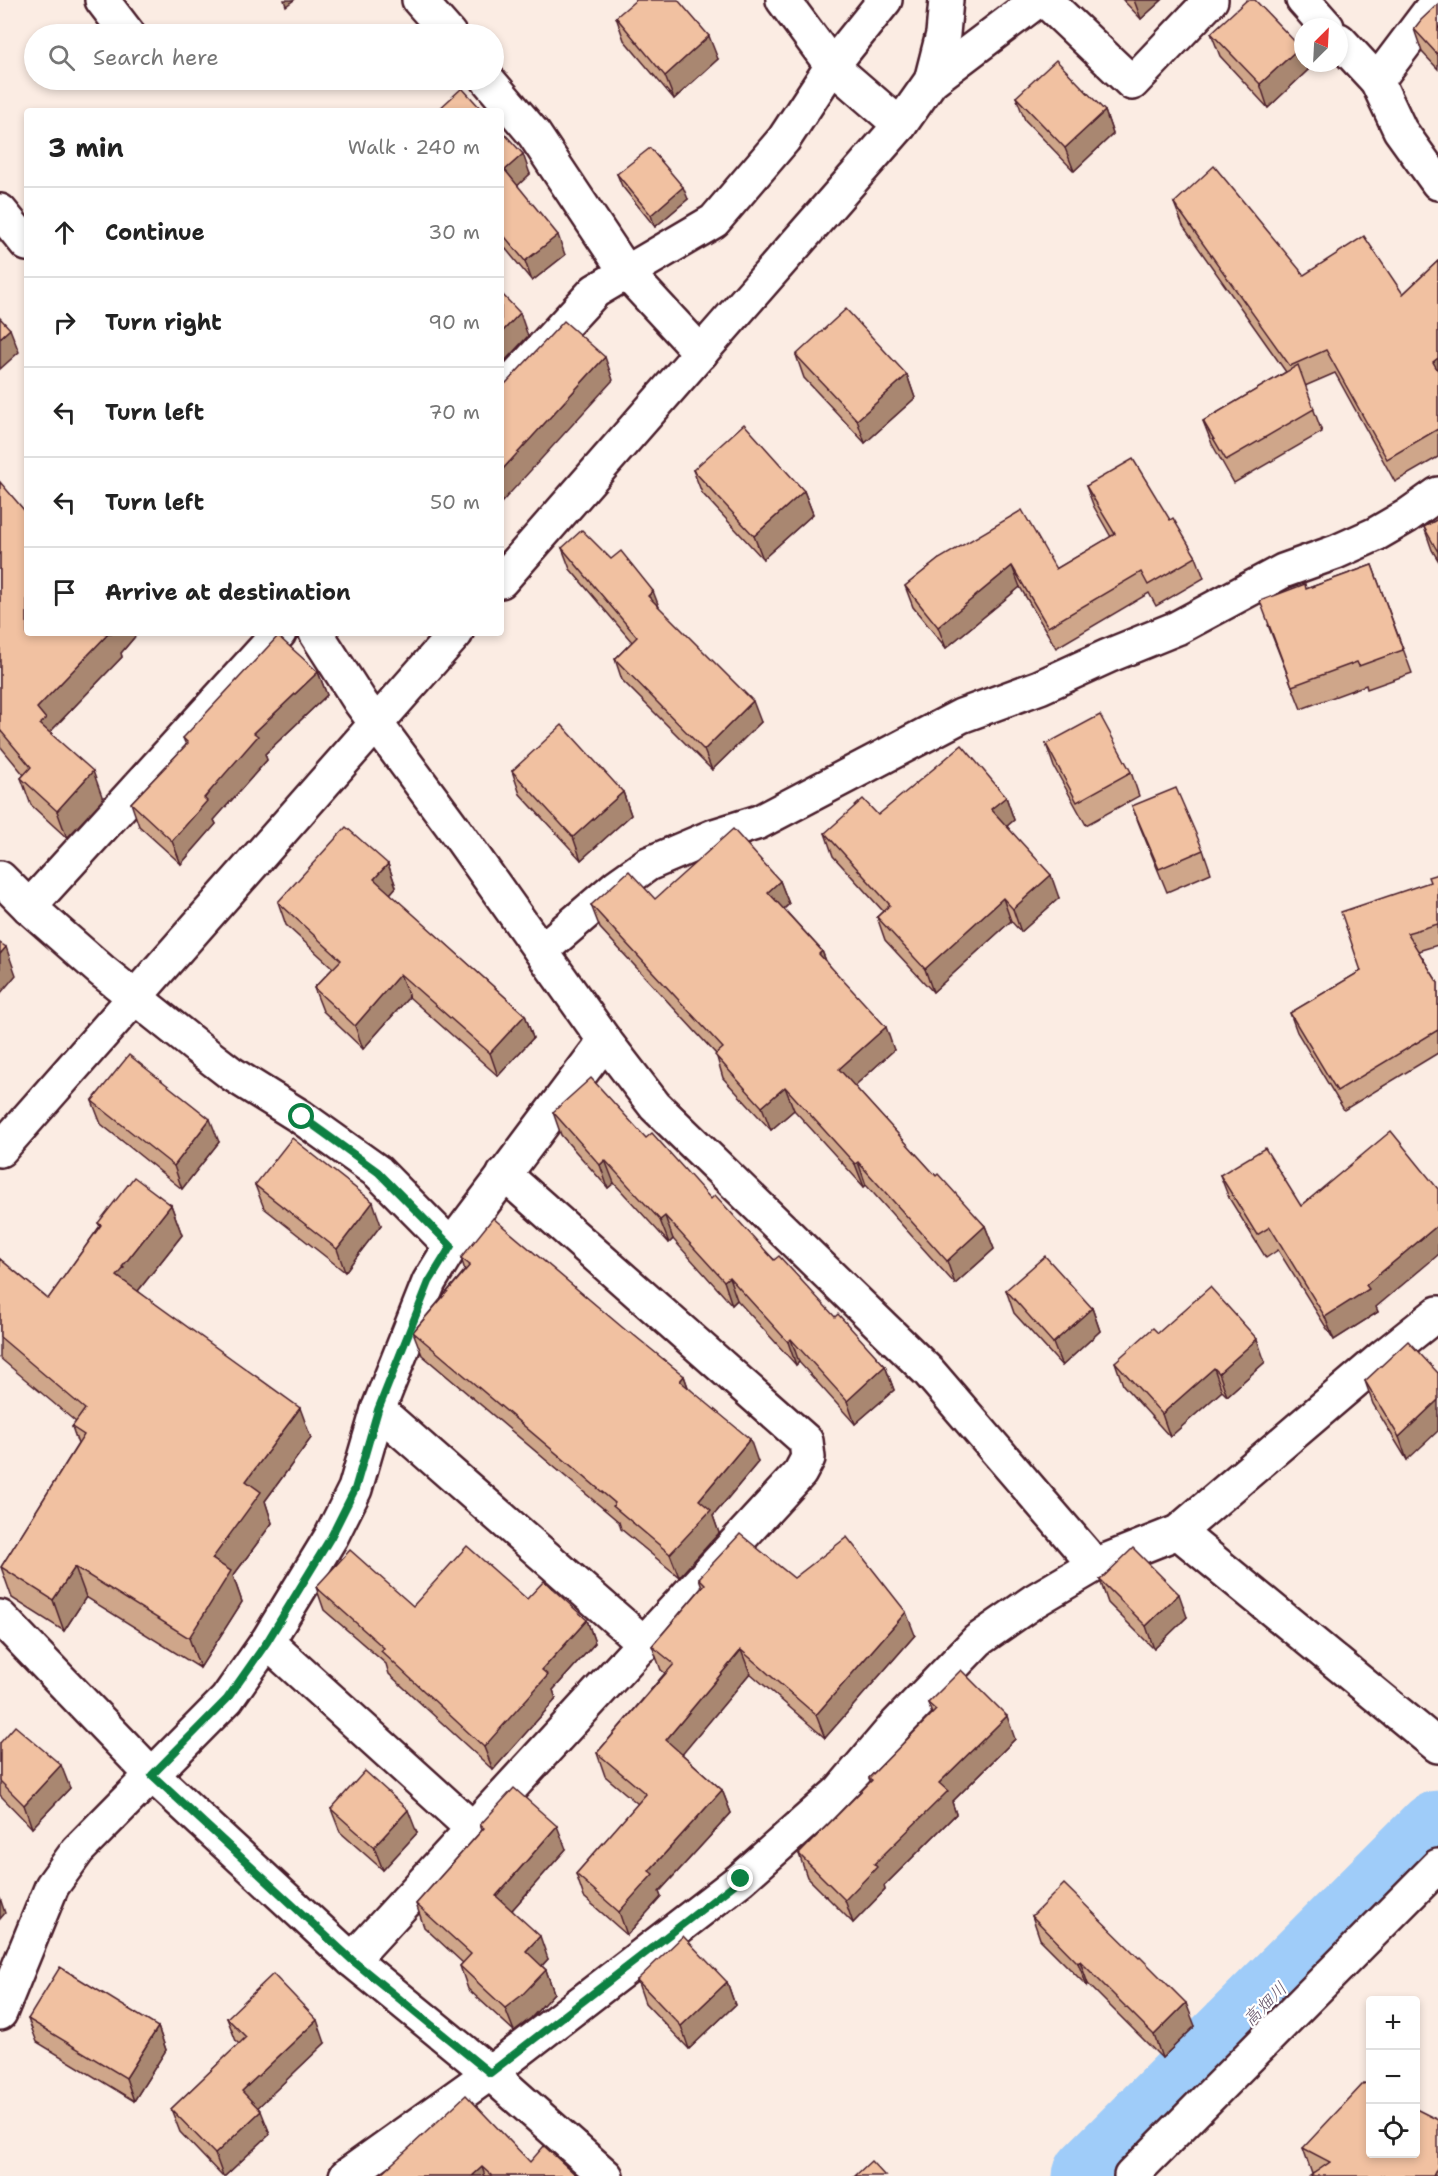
<!DOCTYPE html>
<meta charset="utf-8">
<style>
:root{--surface:#fff;--page:#f6f6f6;--text:#222;--muted:#767676;--line:#e0e0e0}
body{margin:0;font-family:"Shantell Sans","Klee One",sans-serif;background:var(--page);color:var(--text)}
.controls{position:absolute;right:18px;bottom:18px;display:grid;overflow:hidden;border-radius:6px;box-shadow:0 3px 9px #0003}
.controls button{width:54px;height:54px;display:grid;place-items:center;padding:0;border:0;border-bottom:2px solid var(--line);background:var(--surface);color:var(--text);font:30px sans-serif}
.compass{position:absolute;left:1294px;top:18px;width:54px;height:54px;border-radius:50%;background:var(--surface);box-shadow:0 3px 9px #0003;rotate:24deg}
.stop{position:absolute;width:18px;height:18px;margin:-14px;border:4px solid #0b8043;border-radius:50%;background:#fff}
.stop.end{background:#0b8043;border-color:#fff;box-shadow:0 2px 6px #0008}
.list{margin:0;padding:0;list-style:none}
h2{display:flex;justify-content:space-between;align-items:center;height:78px;margin:0;padding:0 24px;font-size:26px}
h2 small{font-size:20px;font-weight:400;color:var(--muted)}
.list li{display:grid;grid-template-columns:39px 1fr auto;gap:18px;align-items:center;box-sizing:border-box;height:90px;padding:0 24px;border-top:2px solid var(--line)}
.list b{display:block;font-size:22px;white-space:nowrap}
.list em{font-size:20px;font-style:normal;color:var(--muted)}
.icon{flex:none;width:33px;height:33px;fill:none;stroke:currentColor;stroke-width:2;stroke-linecap:round;stroke-linejoin:round}
.map{position:relative;flex:none;width:1438px;height:2176px;overflow:hidden}
.search{position:absolute;background:var(--surface);box-shadow:0 3px 9px #0003;left:24px;top:24px;width:480px;height:66px;display:flex;align-items:center;gap:15px;box-sizing:border-box;padding:0 21px;border-radius:33px;color:var(--muted);font-size:22px}
.panel{position:absolute;background:var(--surface);box-shadow:0 3px 9px #0003;left:24px;top:108px;width:480px;height:528px;border-radius:6px}
.map>svg:first-child{display:block}
.lines{fill:none;stroke-linecap:round;stroke-linejoin:round}
.river{stroke:#9fccf9;stroke-width:81}
.minor-casing{stroke:#4a1f2b;stroke-width:38}
.minor{stroke:#fff;stroke-width:33}
.wall{fill:#cfa68a;stroke:#4a1f2b;stroke-width:1.5}
.shaded-wall{fill:#a98771;stroke:#4a1f2b;stroke-width:1.5}
.building{fill:#f1c1a1;stroke:#4a1f2b;stroke-width:1.5}
.route{stroke:#0b8043;stroke-width:8}
.labels{text-anchor:middle;dominant-baseline:central;stroke-width:4.5;stroke-linejoin:round;paint-order:stroke}
.water-label{font-size:18px;font-style:italic;fill:#645369;stroke:#fff}
</style>
<div class="map">
<svg width="1438" height="2176" viewBox="0 0 1438 2176">
<rect width="100%" height="100%" fill="#fbece3"/>
<filter id="ink" filterUnits="userSpaceOnUse"><feTurbulence type="fractalNoise" baseFrequency=".0167" numOctaves="2"/><feDisplacementMap in="SourceGraphic" scale="12" xChannelSelector="R" yChannelSelector="G"/><feConvolveMatrix kernelMatrix="1 2 1 2 8 2 1 2 1" color-interpolation-filters="sRGB"/></filter>
<g filter="url(#ink)">
<g class="lines">
<!-- river -->
<polyline class="river" points="1093,2176 1438,1831"/>
<!-- minor casing -->
<g class="minor-casing">
<g id="minor">
<polyline points="102,0 128,34"/>
<polyline points="419,0 449,34"/>
<polyline points="783,0 832,66 900,125"/>
<polyline points="1045,0 1132,83 1211,0"/>
<polyline points="1303,0 1327,27"/>
<polyline points="1339,40 1377,81 1400,130 1438,183"/>
<polyline points="488,80 534,134 626,272 701,353"/>
<polyline points="931,81 1038,0"/>
<polyline points="1377,81 1438,0"/>
<polyline points="0,211 27,244"/>
<polyline points="501,393 595,291 714,221 784,139 832,66 885,0"/>
<polyline points="501,581 900,125 931,81 943,34 946,0"/>
<polyline points="316,633 361,703 460,837 605,1041 655,1106 929,1372 1095,1565"/>
<polyline points="0,878 29,907 102,971 197,1047 232,1074 301,1117 378,1172 451,1246"/>
<polyline points="29,907 279,633"/>
<polyline points="541,951 617,886 648,864 714,836 759,822 961,716 1040,687 1108,656 1177,628 1283,571 1336,552 1376,534 1407,516 1438,494"/>
<polyline points="0,1150 456,633"/>
<polyline points="378,1410 645,1644"/>
<polyline points="1178,1532 1438,1746"/>
<polyline points="0,1617 152,1775 352,1960 490,2073 606,2176"/>
<polyline points="267,1642 472,1828"/>
<polyline points="352,1960 800,1473 808,1458 806,1441 504,1174"/>
<polyline points="0,2013 52,1886 78,1850 227,1699 267,1642 331,1537 355,1489 378,1410 429,1282 451,1246 605,1041"/>
<polyline points="346,2176 490,2073 741,1879 840,1791 896,1725 978,1640 1034,1601 1095,1565 1178,1532 1384,1356 1438,1313"/>
<polyline points="1131,2176 1438,1866"/>
</g>
</g>
<!-- minor -->
<use href="#minor" class="minor"/>
</g>
<!-- wall -->
<g class="wall">
<polygon points="1123,0 1162,0 1141,19"/>
<polygon points="1438,4 1438,69 1422,52 1414,29"/>
<polygon points="616,17 718,59 674,99 624,40"/>
<polygon points="1211,33 1300,47 1303,56 1303,63 1308,70 1268,108 1220,56"/>
<polygon points="1016,97 1105,111 1113,134 1074,171 1025,120"/>
<polygon points="501,130 530,174 517,186 565,255 532,281 501,243"/>
<polygon points="617,174 688,199 655,227 622,186"/>
<polygon points="1174,203 1304,275 1403,294 1438,261 1438,457 1395,482 1335,373 1305,386 1322,432 1234,483 1212,444 1203,421 1286,372 1183,226"/>
<polygon points="796,355 907,375 915,398 865,443 804,378"/>
<polygon points="693,470 804,491 813,514 763,559 702,493"/>
<polygon points="0,482 27,633 138,633 121,653 122,657 51,731 52,735 103,799 67,838 31,805 21,778 24,775 0,746"/>
<polygon points="1086,486 1170,520 1196,557 1204,578 1156,606 1149,593 1056,648 1020,587 946,648 913,607 905,586 939,559 1056,569 1111,537 1094,507"/>
<polygon points="1438,519 1438,560 1432,550 1424,527"/>
<polygon points="562,548 659,608 761,722 712,770 622,680 615,659 632,642 570,569"/>
<polygon points="1372,565 1412,673 1367,689 1366,685 1301,709 1268,625 1306,589"/>
<polygon points="318,672 327,695 265,754 267,760 214,820 216,824 181,864 139,826 131,803 186,745 183,738"/>
<polygon points="1046,744 1131,772 1139,796 1086,825 1054,767"/>
<polygon points="512,771 623,792 631,815 581,860 520,794"/>
<polygon points="1006,797 1014,820 1007,826 1059,898 1021,932 1011,921 933,992 885,940 877,917 883,911 833,856 825,833 878,815"/>
<polygon points="1132,806 1203,850 1211,873 1167,892 1141,829"/>
<polygon points="388,864 396,887 390,894 525,1015 533,1038 498,1076 409,997 363,1049 323,1011 314,988 333,968 286,925 278,902"/>
<polygon points="1438,874 1438,945 1418,951 1438,983 1438,1053 1344,1110 1297,1032 1290,1013 1361,971 1430,882"/>
<polygon points="780,881 789,904 784,909 822,951 826,961 894,1050 854,1086 936,1176 985,1226 994,1249 955,1284 866,1185 864,1187 794,1110 771,1130 723,1078 716,1054 600,928 591,905 655,899"/>
<polygon points="92,1101 219,1142 182,1189 101,1124"/>
<polygon points="553,1112 646,1138 711,1199 885,1366 894,1390 855,1424 799,1362 796,1365 737,1300 732,1305 673,1239 669,1243 614,1183 608,1188 561,1135"/>
<polygon points="1220,1175 1301,1206 1376,1307 1378,1312 1334,1340 1278,1250 1266,1258 1229,1198"/>
<polygon points="255,1185 381,1225 345,1272 264,1208"/>
<polygon points="171,1205 182,1235 138,1291 311,1438 265,1501 272,1523 233,1576 242,1602 200,1668 86,1597 64,1631 12,1598 1,1567 78,1444 72,1427 76,1422 0,1358 0,1259 48,1299 100,1226 98,1223"/>
<polygon points="461,1258 629,1333 684,1376 688,1387 758,1462 713,1516 719,1533 679,1577 621,1529 619,1522 422,1355 413,1332 465,1270"/>
<polygon points="1006,1290 1092,1308 1100,1331 1062,1366 1014,1313"/>
<polygon points="1158,1333 1265,1362 1227,1396 1222,1391 1170,1437 1123,1385 1115,1362"/>
<polygon points="1438,1373 1407,1460 1373,1404 1365,1381"/>
<polygon points="699,1578 794,1578 915,1635 825,1738 750,1673 682,1754 722,1790 731,1813 659,1892 661,1897 627,1935 584,1897 576,1874 638,1804 605,1776 597,1753 665,1673 661,1670 652,1646 702,1587"/>
<polygon points="1100,1580 1187,1617 1154,1649 1108,1603"/>
<polygon points="316,1587 413,1606 527,1599 587,1620 595,1643 553,1690 556,1699 493,1770 389,1674 386,1664 324,1610"/>
<polygon points="928,1703 1015,1739 952,1802 956,1814 884,1886 885,1890 853,1923 807,1877 799,1854 870,1781 869,1778 932,1714"/>
<polygon points="0,1743 70,1788 32,1828 0,1795"/>
<polygon points="331,1809 417,1833 383,1870 340,1832"/>
<polygon points="480,1825 566,1849 512,1910 548,1959 542,1966 546,1970 554,1993 531,2018 514,2031 468,1989 460,1966 463,1963 424,1927 416,1904 482,1830"/>
<polygon points="1032,1916 1195,2026 1162,2058 1088,1984 1087,1986 1040,1939"/>
<polygon points="637,1980 727,1982 735,2005 689,2049 645,2003"/>
<polygon points="227,2018 325,2043 258,2107 270,2134 225,2176 222,2176 180,2132 171,2109 239,2044 236,2041"/>
<polygon points="28,2019 158,2027 166,2050 134,2101 37,2042"/>
<polygon points="1438,2120 1312,2174 1303,2148"/>
<polygon points="530,2162 577,2176 379,2176"/>
</g>
<!-- shaded-wall -->
<g class="shaded-wall">
<polygon points="284,0 294,0 286,6"/>
<polygon points="1134,0 1162,0 1141,19"/>
<polygon points="709,36 718,59 674,99 665,76"/>
<polygon points="1300,47 1303,56 1303,63 1306,63 1308,70 1268,108 1260,84"/>
<polygon points="1105,111 1113,134 1074,171 1065,148"/>
<polygon points="523,154 530,174 512,191 505,170"/>
<polygon points="683,187 688,199 655,227 651,215"/>
<polygon points="558,235 565,255 532,281 525,261"/>
<polygon points="520,313 528,336 501,365 501,333"/>
<polygon points="10,329 19,352 0,369 0,338"/>
<polygon points="605,357 613,380 501,503 501,471"/>
<polygon points="1438,358 1438,376 1433,362"/>
<polygon points="907,375 915,398 865,443 857,420"/>
<polygon points="804,491 813,514 763,559 754,536"/>
<polygon points="1012,566 1020,587 946,648 938,627"/>
<polygon points="653,591 661,612 648,596"/>
<polygon points="109,633 138,633 121,653 122,657 51,731 56,746 40,724 37,708"/>
<polygon points="318,672 327,695 265,754 267,760 214,820 216,824 181,864 172,841 254,733"/>
<polygon points="753,701 761,722 712,770 704,750"/>
<polygon points="93,771 103,799 67,838 57,811"/>
<polygon points="623,792 631,815 581,860 573,837"/>
<polygon points="1006,797 1014,820 1000,832 991,809"/>
<polygon points="388,864 396,887 383,902 374,879"/>
<polygon points="1051,875 1059,898 1021,932 1013,909"/>
<polygon points="780,881 789,904 777,915 768,892"/>
<polygon points="1003,898 1011,921 933,992 925,969"/>
<polygon points="6,947 16,975 0,994 0,954"/>
<polygon points="822,951 831,974 819,954"/>
<polygon points="400,974 409,997 363,1049 355,1026"/>
<polygon points="525,1015 533,1038 498,1076 490,1053"/>
<polygon points="886,1027 894,1050 848,1092 839,1069"/>
<polygon points="785,1087 794,1110 771,1130 762,1107"/>
<polygon points="210,1119 219,1142 182,1189 174,1166"/>
<polygon points="605,1160 614,1183 608,1188 600,1165"/>
<polygon points="858,1162 866,1185 864,1187 855,1164"/>
<polygon points="373,1202 381,1225 345,1272 337,1249"/>
<polygon points="171,1205 182,1235 134,1296 117,1276 122,1267"/>
<polygon points="665,1216 673,1239 669,1243 660,1220"/>
<polygon points="1438,1225 1438,1255 1376,1307 1378,1312 1334,1340 1325,1317 1366,1285"/>
<polygon points="985,1226 994,1249 955,1284 947,1261"/>
<polygon points="729,1277 737,1300 732,1305 724,1281"/>
<polygon points="1092,1308 1100,1331 1062,1366 1053,1343"/>
<polygon points="791,1339 799,1362 796,1365 788,1342"/>
<polygon points="1257,1339 1265,1362 1227,1396 1219,1373"/>
<polygon points="885,1366 894,1390 855,1424 847,1401"/>
<polygon points="1214,1368 1222,1391 1170,1437 1162,1414"/>
<polygon points="684,1376 692,1399 680,1381"/>
<polygon points="1438,1400 1438,1431 1407,1460 1399,1437"/>
<polygon points="300,1408 311,1438 265,1501 272,1523 233,1576 242,1602 200,1668 189,1638 212,1559 246,1481"/>
<polygon points="750,1439 758,1462 713,1516 719,1533 679,1577 670,1554 699,1500"/>
<polygon points="75,1567 86,1597 64,1631 53,1600"/>
<polygon points="1179,1594 1187,1617 1154,1649 1146,1626"/>
<polygon points="906,1612 915,1635 825,1738 816,1715"/>
<polygon points="587,1620 595,1643 553,1690 556,1699 493,1770 484,1747 542,1670"/>
<polygon points="741,1650 750,1673 675,1763 666,1740"/>
<polygon points="1007,1716 1015,1739 952,1802 956,1814 884,1886 885,1890 853,1923 845,1900 939,1783"/>
<polygon points="61,1765 70,1788 32,1828 24,1805"/>
<polygon points="722,1790 731,1813 659,1892 661,1897 627,1935 619,1912 649,1871"/>
<polygon points="408,1810 417,1833 383,1870 374,1847"/>
<polygon points="557,1826 566,1849 504,1919 496,1896"/>
<polygon points="0,1898 5,1913 0,1919"/>
<polygon points="540,1936 548,1959 534,1974 526,1951"/>
<polygon points="1080,1961 1088,1984 1087,1986 1078,1963"/>
<polygon points="546,1970 554,1993 531,2018 514,2031 505,2008"/>
<polygon points="727,1982 735,2005 689,2049 681,2026"/>
<polygon points="1186,2003 1195,2026 1162,2058 1154,2035"/>
<polygon points="317,2020 325,2043 251,2114 242,2091"/>
<polygon points="158,2027 166,2050 134,2101 126,2078"/>
<polygon points="261,2111 270,2134 225,2176 223,2176 215,2154"/>
<polygon points="1438,2166 1438,2176 1433,2176"/>
<polygon points="482,2167 485,2176 472,2176"/>
</g>
<!-- building -->
<g class="building">
<polygon points="636,0 678,0 709,36 665,76 616,17"/>
<polygon points="1247,0 1255,0 1300,47 1260,84 1211,33"/>
<polygon points="1438,4 1438,55 1414,29 1421,20"/>
<polygon points="1056,60 1105,111 1065,148 1016,97"/>
<polygon points="462,88 483,111 437,111"/>
<polygon points="501,130 523,154 505,170 558,235 525,261 501,232"/>
<polygon points="650,148 683,187 651,215 617,174"/>
<polygon points="1214,166 1304,275 1364,236 1403,294 1438,261 1438,358 1433,362 1438,371 1438,429 1387,459 1326,350 1290,366 1174,203"/>
<polygon points="501,293 520,313 501,333"/>
<polygon points="846,309 907,375 857,420 796,355"/>
<polygon points="0,318 10,329 0,338"/>
<polygon points="564,321 605,357 501,471 501,385 506,383"/>
<polygon points="1298,365 1314,409 1226,460 1203,421"/>
<polygon points="744,424 804,491 754,536 693,470"/>
<polygon points="1133,459 1170,520 1173,518 1196,557 1148,585 1141,572 1048,627 1012,566 938,627 905,586 939,559 1022,510 1056,569 1115,534 1086,486"/>
<polygon points="0,482 24,510 27,506 27,633 109,633 37,708 46,719 40,724 93,771 57,811 21,778 31,767 0,730"/>
<polygon points="1438,519 1438,552 1424,527"/>
<polygon points="582,530 611,559 621,551 653,591 648,596 753,701 704,750 615,659 637,637 562,548"/>
<polygon points="1372,565 1403,650 1359,666 1357,662 1292,686 1260,601 1305,584 1306,589"/>
<polygon points="278,636 318,672 254,733 258,736 204,798 207,801 172,841 131,803 188,743 183,738"/>
<polygon points="1100,715 1131,772 1077,802 1046,744"/>
<polygon points="562,725 623,792 573,837 512,771"/>
<polygon points="962,745 1006,797 991,809 1051,875 1013,909 1003,898 925,969 877,917 890,905 825,833 863,799 878,815"/>
<polygon points="1176,788 1203,850 1159,869 1132,806"/>
<polygon points="346,827 388,864 374,879 525,1015 490,1053 400,974 355,1026 314,988 341,960 278,902"/>
<polygon points="733,829 780,881 768,892 822,951 819,954 886,1027 839,1069 936,1176 938,1174 985,1226 947,1261 858,1162 855,1164 785,1087 762,1107 715,1055 723,1048 591,905 629,871 655,899"/>
<polygon points="1438,874 1438,924 1407,933 1438,983 1438,1030 1337,1091 1290,1013 1361,971 1341,912 1430,882 1428,877"/>
<polygon points="0,943 6,947 0,954"/>
<polygon points="129,1055 210,1119 174,1166 92,1101"/>
<polygon points="591,1078 646,1138 652,1133 711,1199 715,1195 774,1260 779,1256 835,1317 838,1314 885,1366 847,1401 791,1339 788,1342 729,1277 724,1281 665,1216 660,1220 605,1160 600,1165 553,1112"/>
<polygon points="1391,1131 1438,1189 1438,1225 1366,1285 1369,1289 1325,1317 1270,1227 1257,1235 1220,1175 1265,1148 1301,1206"/>
<polygon points="292,1138 373,1202 337,1249 255,1185"/>
<polygon points="134,1177 171,1205 122,1267 124,1268 117,1276 300,1408 246,1481 261,1492 212,1559 231,1571 189,1638 75,1567 53,1600 1,1567 84,1435 72,1427 85,1409 0,1337 0,1259 48,1299 101,1225 98,1223"/>
<polygon points="493,1218 629,1333 630,1332 684,1376 680,1381 750,1439 699,1500 711,1510 670,1554 613,1506 615,1503 413,1332 470,1265 461,1258"/>
<polygon points="1045,1256 1092,1308 1053,1343 1006,1290"/>
<polygon points="1210,1287 1257,1339 1219,1373 1214,1368 1162,1414 1115,1362 1153,1328 1158,1333"/>
<polygon points="1408,1341 1438,1373 1438,1400 1399,1437 1365,1381"/>
<polygon points="740,1534 794,1578 847,1537 906,1612 816,1715 741,1650 666,1740 722,1790 649,1871 653,1874 619,1912 576,1874 646,1794 597,1753 674,1664 652,1646 705,1584 699,1578"/>
<polygon points="467,1546 527,1599 544,1581 587,1620 542,1670 548,1675 484,1747 381,1651 384,1648 316,1587 350,1550 413,1606"/>
<polygon points="1133,1548 1179,1594 1146,1626 1100,1580"/>
<polygon points="961,1670 1007,1716 939,1783 948,1791 874,1864 877,1867 845,1900 799,1854 872,1780 869,1778 936,1710 928,1703"/>
<polygon points="15,1726 61,1765 24,1805 0,1781 0,1743"/>
<polygon points="365,1771 408,1810 374,1847 331,1809"/>
<polygon points="514,1788 557,1826 496,1896 540,1936 526,1951 546,1970 522,1995 505,2008 460,1966 471,1954 416,1904 484,1828 480,1825"/>
<polygon points="1064,1884 1139,1958 1140,1957 1186,2003 1154,2035 1080,1961 1078,1963 1032,1916"/>
<polygon points="683,1936 727,1982 681,2026 637,1980"/>
<polygon points="60,1967 158,2027 126,2078 28,2019"/>
<polygon points="273,1974 317,2020 242,2091 261,2111 215,2154 171,2109 246,2037 227,2018"/>
<polygon points="1364,2083 1371,2086 1371,2154 1416,2154 1416,2109 1438,2120 1438,2166 1433,2176 1310,2176 1330,2162 1303,2148"/>
<polygon points="466,2095 530,2162 544,2146 577,2176 492,2176 482,2167 472,2176 379,2176"/>
<polygon points="871,2161 885,2176 855,2176"/>
</g>
</g>
<g class="lines" filter="url(#ink)">
<!-- route -->
<polyline class="route" points="302,1117 378,1172 451,1246 429,1282 378,1410 355,1489 331,1537 267,1642 227,1699 152,1775 352,1960 490,2073 741,1879"/>
</g>
<g class="labels">
<!-- water labels -->
<g class="water-label">
<text transform="translate(1265 2004) rotate(-45)">高畑川</text>
</g>
</g>
</svg>
<div class="controls">
<button>+</button>
<button>−</button>
<button><svg class="icon" aria-label="locate" viewBox="0 0 24 24"><circle cx="12" cy="12" r="6"/><path d="M12 2v4M12 18v4M2 12h4M18 12h4"/></svg></button>
</div>
<svg class="compass" viewBox="-18 -18 36 36"><path d="M0-13l5 13h-10z" fill="#e53935"/><path d="M0 13l5-13h-10z" fill="#767676"/></svg>
<div class="stop" style="left:302px;top:1117px"></div>
<div class="stop end" style="left:741px;top:1879px"></div>
<div class="search"><svg class="icon" aria-label="search" viewBox="0 0 24 24"><circle cx="10" cy="10" r="6"/><path d="M15 15l6 6"/></svg>Search here</div>
<section class="panel">
<h2>3 min<small>Walk · 240 m</small></h2>
<ul class="list">
<li><svg class="icon" aria-label="ahead" viewBox="0 0 24 24"><path d="M12 20V5M6 11l6-6 6 6"/></svg><div><b>Continue</b></div><em>30 m</em></li>
<li><svg class="icon" aria-label="right" viewBox="0 0 24 24"><path d="M7 20v-9h11M14 6l5 5-5 5"/></svg><div><b>Turn right</b></div><em>90 m</em></li>
<li><svg class="icon" aria-label="left" viewBox="0 0 24 24"><path d="M17 20v-9H6M10 6l-5 5 5 5"/></svg><div><b>Turn left</b></div><em>70 m</em></li>
<li><svg class="icon" aria-label="left" viewBox="0 0 24 24"><path d="M17 20v-9H6M10 6l-5 5 5 5"/></svg><div><b>Turn left</b></div><em>50 m</em></li>
<li><svg class="icon" aria-label="arrive" viewBox="0 0 24 24"><path d="M6 21V4h12l-3 4 3 4H6"/></svg><div><b>Arrive at destination</b></div></li>
</ul>
</section>
</div>
